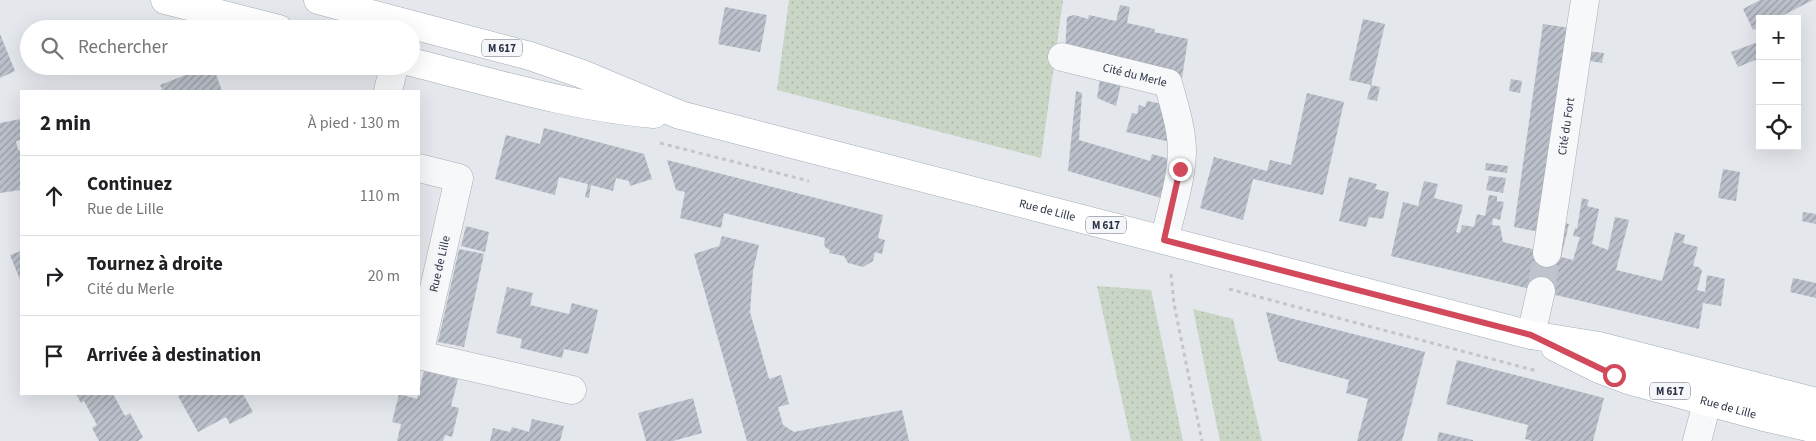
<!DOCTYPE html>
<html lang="fr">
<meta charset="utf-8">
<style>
:root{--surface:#fff;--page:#f2f2f2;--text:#202124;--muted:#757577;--line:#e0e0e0}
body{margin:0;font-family:"Source Sans 3",sans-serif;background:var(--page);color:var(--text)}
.controls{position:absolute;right:15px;top:15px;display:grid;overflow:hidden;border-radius:0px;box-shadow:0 5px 20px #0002}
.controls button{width:45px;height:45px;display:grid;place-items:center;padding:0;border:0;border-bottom:1px solid var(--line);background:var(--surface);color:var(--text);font:25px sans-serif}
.stop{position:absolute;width:15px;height:15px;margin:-11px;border:4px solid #d1495b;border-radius:50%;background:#fff}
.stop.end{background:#d1495b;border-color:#fff;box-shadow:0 1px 5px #0008}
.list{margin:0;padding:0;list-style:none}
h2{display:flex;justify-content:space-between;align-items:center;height:65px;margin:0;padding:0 20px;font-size:21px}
h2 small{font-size:16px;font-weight:400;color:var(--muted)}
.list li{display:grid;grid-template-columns:32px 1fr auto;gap:15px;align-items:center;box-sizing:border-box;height:80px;padding:0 20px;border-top:1px solid var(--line)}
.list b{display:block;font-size:19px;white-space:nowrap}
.list p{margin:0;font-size:16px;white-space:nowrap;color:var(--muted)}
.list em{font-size:16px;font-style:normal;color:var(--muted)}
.icon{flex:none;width:28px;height:28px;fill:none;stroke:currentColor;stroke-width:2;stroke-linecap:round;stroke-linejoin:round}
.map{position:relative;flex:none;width:1816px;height:441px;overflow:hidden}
.search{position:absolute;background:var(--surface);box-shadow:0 5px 20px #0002;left:20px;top:20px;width:400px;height:55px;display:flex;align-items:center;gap:12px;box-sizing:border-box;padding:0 18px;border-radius:28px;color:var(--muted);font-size:19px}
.panel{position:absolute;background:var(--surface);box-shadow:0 5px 20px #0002;left:20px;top:90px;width:400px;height:305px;border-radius:0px}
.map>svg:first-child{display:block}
.grass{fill:url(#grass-dots)}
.building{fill:url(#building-hatch)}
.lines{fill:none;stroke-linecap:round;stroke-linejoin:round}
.street-tunnel{stroke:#bfc3cb;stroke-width:28;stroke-dasharray:28 14;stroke-linecap:butt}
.street-casing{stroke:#a9aeb7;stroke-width:29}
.primary-casing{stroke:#a3abb8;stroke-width:29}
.path{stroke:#c2c5cb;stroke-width:3;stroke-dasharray:4 4;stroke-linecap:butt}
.street{stroke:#f7f8fa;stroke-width:28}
.primary{stroke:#fff;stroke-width:28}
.route{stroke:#d1495b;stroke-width:6}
.labels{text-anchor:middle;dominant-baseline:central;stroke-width:4.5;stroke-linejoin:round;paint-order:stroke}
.shield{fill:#f4f6f9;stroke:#676e7b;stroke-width:1}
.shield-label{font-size:11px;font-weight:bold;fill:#2b3445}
.street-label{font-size:12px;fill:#2b3445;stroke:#f4f6f9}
</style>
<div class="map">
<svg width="1816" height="441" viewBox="0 0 1816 441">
<defs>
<pattern id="grass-dots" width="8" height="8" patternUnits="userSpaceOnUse" patternTransform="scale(1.25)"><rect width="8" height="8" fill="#c9d6c5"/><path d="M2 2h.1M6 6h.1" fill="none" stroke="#adb8ab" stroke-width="1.8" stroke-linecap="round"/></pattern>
<pattern id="building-hatch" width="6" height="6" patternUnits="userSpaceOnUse" patternTransform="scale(1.25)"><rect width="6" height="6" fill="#bbc0ca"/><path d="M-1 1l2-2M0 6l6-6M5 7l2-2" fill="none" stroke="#989da6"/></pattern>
</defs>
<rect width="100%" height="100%" fill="#e4e7ec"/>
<!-- grass -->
<g class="grass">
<polygon points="789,0 1063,0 1041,158 777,90"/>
<polygon points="1097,286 1151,290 1183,441 1131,441"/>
<polygon points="1193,309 1233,319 1262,441 1220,441"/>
</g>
<!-- building -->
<g class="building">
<polygon points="1760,0 1813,0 1776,19 1760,19 1760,27 1753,30 1743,9"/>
<polygon points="1120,5 1130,7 1127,23 1155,29 1154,32 1188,39 1182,78 1065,51 1067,17 1074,15 1088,19 1089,15 1116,21"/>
<polygon points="725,7 767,15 760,52 718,44"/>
<polygon points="1363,19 1385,24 1371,85 1349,80"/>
<polygon points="1543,24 1577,29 1546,233 1514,227"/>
<polygon points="0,34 15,71 0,78"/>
<polygon points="1758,42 1760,58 1738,67 1731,52"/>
<polygon points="1586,51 1604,53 1602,63 1584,60"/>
<polygon points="209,66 213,66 222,91 163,91 160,85"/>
<polygon points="1101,73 1121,84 1116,106 1097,98"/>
<polygon points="1511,79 1522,81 1520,93 1509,91"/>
<polygon points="1371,85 1380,87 1377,101 1367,99"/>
<polygon points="1076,91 1082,93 1079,140 1150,161 1152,154 1177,161 1168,200 1068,171"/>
<polygon points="1307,93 1344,102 1323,195 1253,179 1243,220 1200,208 1214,157 1267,171 1270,160 1291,165"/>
<polygon points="1147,101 1168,105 1175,143 1126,132 1132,113 1137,114 1139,105 1145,107"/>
<polygon points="21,119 21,137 20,140 16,141 18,150 20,150 21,155 21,190 0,193 0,123"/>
<polygon points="544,128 644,154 652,179 630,186 629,181 616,178 613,191 591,185 589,198 585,197 588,184 559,177 555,195 495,179 506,135 540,144"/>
<polygon points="667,160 883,215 878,238 885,240 882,254 875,252 873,261 863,267 848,263 844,256 829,253 830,250 826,248 824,245 825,238 724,213 721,228 680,218 685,192 676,190"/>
<polygon points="1486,163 1508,166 1507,173 1485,170"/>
<polygon points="1723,169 1740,172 1736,201 1718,198"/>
<polygon points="1489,176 1506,178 1503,193 1486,190"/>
<polygon points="1349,177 1377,184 1375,189 1389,192 1383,219 1369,217 1366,227 1339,221"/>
<polygon points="1424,181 1438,184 1434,198 1463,205 1456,232 1460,233 1462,225 1474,227 1477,214 1485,216 1489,195 1497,196 1497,201 1504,202 1500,220 1493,218 1492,225 1500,226 1503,242 1549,253 1554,220 1569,224 1561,257 1573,260 1580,237 1573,236 1575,228 1577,229 1582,198 1589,200 1587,206 1599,209 1592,244 1608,250 1615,217 1629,220 1616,270 1662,281 1675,232 1685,235 1683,243 1698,247 1693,266 1699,267 1702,271 1697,290 1705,292 1707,275 1725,279 1721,306 1703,303 1699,329 1391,256 1403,202 1418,206"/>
<polygon points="1803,212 1816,214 1816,224 1802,221"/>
<polygon points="466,226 489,232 485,252 461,246"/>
<polygon points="722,236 759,245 753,271 750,312 769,379 781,375 789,404 778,407 783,425 794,432 902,410 909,441 747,441 694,254 719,246"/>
<polygon points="459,249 484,254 464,347 438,342"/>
<polygon points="21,251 21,282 10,255"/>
<polygon points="1793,278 1816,283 1816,298 1790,292"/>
<polygon points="507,287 533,293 530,305 569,314 572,303 598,310 588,354 564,349 562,358 520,348 522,339 496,333"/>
<polygon points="1266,312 1425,352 1402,441 1357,441 1368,399 1346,393 1349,380 1278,361"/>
<polygon points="1457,360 1604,398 1593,441 1533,441 1525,439 1528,425 1446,404"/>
<polygon points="424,371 458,379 451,406 459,408 452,437 445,435 443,441 397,441 401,424 392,422 399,394 417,399"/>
<polygon points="76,394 113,394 125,416 130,413 143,437 138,441 99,441 92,428 97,425 84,401 81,403"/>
<polygon points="183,394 243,394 253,412 230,424 226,417 198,432 178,396"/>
<polygon points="693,398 702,433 673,441 646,441 638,413"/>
<polygon points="532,419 564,426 560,441 490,441 493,428 510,432 512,427 529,432"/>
<polygon points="1439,432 1473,440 1473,441 1437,441"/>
</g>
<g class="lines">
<!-- street-tunnel -->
<polyline class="street-tunnel" points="1541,291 1547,253"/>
<!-- street casing -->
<g class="street-casing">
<g id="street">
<path id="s1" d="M1062,57L1168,83C1174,105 1182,129 1182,152C1181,181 1171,212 1164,240"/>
<polyline points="388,91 394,66"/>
<polyline points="419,168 459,178 419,355 572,390"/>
<path id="s2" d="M1547,253L1585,0"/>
<polyline points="1531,335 1541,291"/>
<polyline points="1697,441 1713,380"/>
</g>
</g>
<!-- primary casing -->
<g class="primary-casing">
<g id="primary">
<polyline points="165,0 279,29"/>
<path id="s3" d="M318,0L530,56L582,74L680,115L1531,335L1599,346L1816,402"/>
<path d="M411,62C491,82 571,107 654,114"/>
<path id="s4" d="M1555,347L1599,369L1628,380L1764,417L1816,429"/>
</g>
</g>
<!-- path -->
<g class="path">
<polyline points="660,143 809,181"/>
<polyline points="1171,274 1174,304 1202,441"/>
<polyline points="1229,289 1537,371"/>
</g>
<!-- street -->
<use href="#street" class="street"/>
<!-- primary -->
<use href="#primary" class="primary"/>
</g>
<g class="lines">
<!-- route -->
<polyline class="route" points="1180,169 1164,240 1531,335 1614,375"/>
</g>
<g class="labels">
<!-- shield labels -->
<g class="shield">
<rect x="482" y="39.5" width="40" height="17" rx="4"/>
<rect x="1086" y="216.5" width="40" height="17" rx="4"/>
<rect x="1650" y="382.5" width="40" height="17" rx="4"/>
</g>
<g class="shield-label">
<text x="502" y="48">M 617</text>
<text x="1106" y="225">M 617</text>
<text x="1670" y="391">M 617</text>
</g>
<!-- street labels -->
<g class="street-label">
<text stroke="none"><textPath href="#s1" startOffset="75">Cité du Merle</textPath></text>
<text stroke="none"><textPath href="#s2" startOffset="128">Cité du Fort</textPath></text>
<text stroke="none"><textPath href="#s3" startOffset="760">Rue de Lille</textPath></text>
<text transform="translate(440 264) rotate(-77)">Rue de Lille</text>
<text stroke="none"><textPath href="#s4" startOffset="184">Rue de Lille</textPath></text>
</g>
</g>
</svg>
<div class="controls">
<button>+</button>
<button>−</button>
<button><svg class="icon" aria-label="locate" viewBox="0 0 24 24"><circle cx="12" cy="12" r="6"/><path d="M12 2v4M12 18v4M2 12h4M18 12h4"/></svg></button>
</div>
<div class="stop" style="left:1614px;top:375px"></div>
<div class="stop end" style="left:1180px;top:169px"></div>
<div class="search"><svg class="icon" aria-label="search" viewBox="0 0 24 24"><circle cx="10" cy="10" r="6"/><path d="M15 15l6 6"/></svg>Rechercher</div>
<section class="panel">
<h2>2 min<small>À pied · 130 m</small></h2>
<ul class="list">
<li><svg class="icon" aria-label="ahead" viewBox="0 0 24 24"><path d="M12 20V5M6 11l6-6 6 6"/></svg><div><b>Continuez</b><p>Rue de Lille</p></div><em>110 m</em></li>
<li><svg class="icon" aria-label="right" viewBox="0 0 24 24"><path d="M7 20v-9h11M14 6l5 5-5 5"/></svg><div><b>Tournez à droite</b><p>Cité du Merle</p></div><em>20 m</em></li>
<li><svg class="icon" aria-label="arrive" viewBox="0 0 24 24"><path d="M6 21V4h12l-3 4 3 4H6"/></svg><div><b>Arrivée à destination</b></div></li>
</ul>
</section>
</div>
